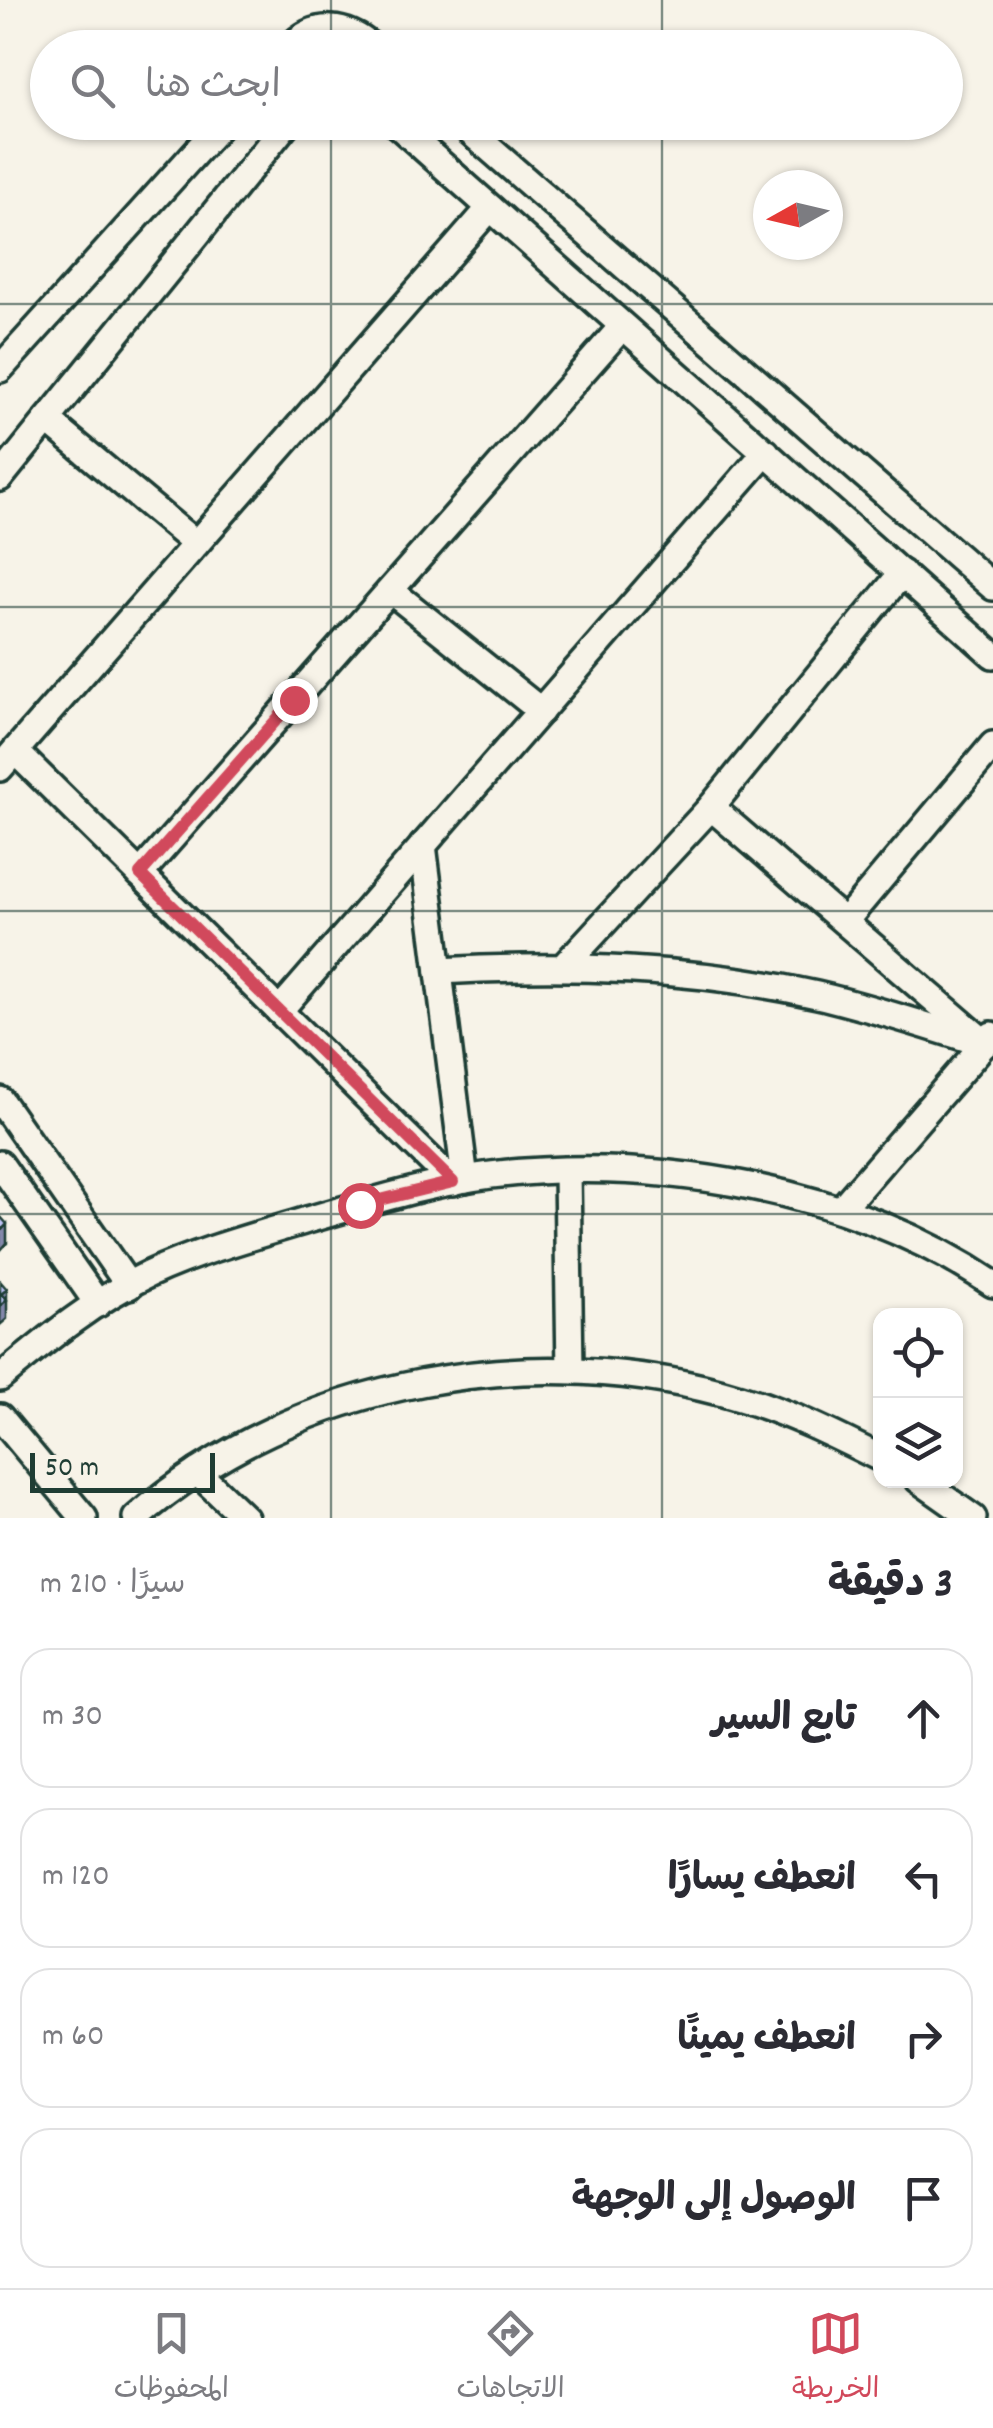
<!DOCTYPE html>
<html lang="ar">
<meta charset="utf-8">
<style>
:root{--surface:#fff;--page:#f2f2f3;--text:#2b2b33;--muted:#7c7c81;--line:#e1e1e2;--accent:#d1495b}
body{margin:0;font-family:Dekko,"Playpen Sans Arabic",sans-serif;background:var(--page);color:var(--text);direction:rtl}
.controls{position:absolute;right:30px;bottom:30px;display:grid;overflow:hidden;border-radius:20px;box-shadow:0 2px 8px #0004}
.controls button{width:90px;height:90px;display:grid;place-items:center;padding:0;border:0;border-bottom:2px solid var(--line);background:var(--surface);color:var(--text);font:50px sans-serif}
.compass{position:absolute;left:753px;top:170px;width:90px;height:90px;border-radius:50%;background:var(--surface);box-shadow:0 2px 8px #0004;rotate:262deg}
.scale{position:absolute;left:30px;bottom:25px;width:185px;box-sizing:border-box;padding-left:10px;border:5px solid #1f3d34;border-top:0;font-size:28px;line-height:35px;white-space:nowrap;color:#1f3d34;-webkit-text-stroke:8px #f7f3e8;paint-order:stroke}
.stop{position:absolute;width:30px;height:30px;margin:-22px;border:8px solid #d1495b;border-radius:50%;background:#fff}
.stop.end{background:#d1495b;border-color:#fff;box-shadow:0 2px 10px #0008}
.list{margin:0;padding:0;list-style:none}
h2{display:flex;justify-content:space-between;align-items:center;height:130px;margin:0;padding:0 40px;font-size:42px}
h2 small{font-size:32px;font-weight:400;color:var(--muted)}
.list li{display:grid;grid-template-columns:65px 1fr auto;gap:30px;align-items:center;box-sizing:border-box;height:140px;margin:0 20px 20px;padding:0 20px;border:2px solid var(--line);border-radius:30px}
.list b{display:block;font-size:38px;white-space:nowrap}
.list em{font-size:32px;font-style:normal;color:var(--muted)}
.icon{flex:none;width:55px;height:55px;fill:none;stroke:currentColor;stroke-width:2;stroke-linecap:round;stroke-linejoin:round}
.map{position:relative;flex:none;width:993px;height:1518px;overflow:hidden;direction:ltr}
.search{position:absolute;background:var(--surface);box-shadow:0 2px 8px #0004;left:30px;right:30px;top:30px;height:110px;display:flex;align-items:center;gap:25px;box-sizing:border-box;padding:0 35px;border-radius:55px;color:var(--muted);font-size:38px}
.sheet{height:770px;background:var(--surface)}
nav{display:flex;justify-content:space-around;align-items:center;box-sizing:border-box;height:140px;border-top:2px solid var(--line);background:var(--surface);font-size:28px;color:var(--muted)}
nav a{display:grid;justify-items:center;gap:5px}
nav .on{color:var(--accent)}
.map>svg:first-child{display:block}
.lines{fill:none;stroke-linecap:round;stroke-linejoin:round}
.minor-casing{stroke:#1f3d34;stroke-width:32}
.minor{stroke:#f7f3e8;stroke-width:25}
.shaded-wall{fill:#8488ab;stroke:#1f3d34;stroke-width:2.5}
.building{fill:#bdc2f4;stroke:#1f3d34;stroke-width:2.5}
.route{stroke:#d1495b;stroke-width:12}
.grid{fill:none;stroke:#1f3d34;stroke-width:2.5;stroke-opacity:0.55}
</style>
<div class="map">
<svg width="993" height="1518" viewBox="0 0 993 1518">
<rect width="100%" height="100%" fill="#f7f3e8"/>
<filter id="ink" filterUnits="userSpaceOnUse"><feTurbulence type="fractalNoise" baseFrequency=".01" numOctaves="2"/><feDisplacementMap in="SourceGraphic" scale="20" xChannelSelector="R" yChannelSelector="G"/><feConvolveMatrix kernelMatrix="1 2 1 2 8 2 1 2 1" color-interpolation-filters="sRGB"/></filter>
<g filter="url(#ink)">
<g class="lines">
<!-- minor casing -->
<g class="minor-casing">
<g id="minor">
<path d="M290,48C315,20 347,25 373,48"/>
<polyline points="394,122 993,655"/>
<polyline points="459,122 993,587"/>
<polyline points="0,369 223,122"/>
<polyline points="47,420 196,544"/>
<polyline points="0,478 288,122"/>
<polyline points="391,591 541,711"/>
<polyline points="15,751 453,1182"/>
<polyline points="0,768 490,208"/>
<polyline points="711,807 978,1037"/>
<polyline points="423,845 465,1179"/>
<polyline points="140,874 621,328"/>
<polyline points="845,921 993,745"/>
<polyline points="563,967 711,807 902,573"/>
<path d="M439,971C565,964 693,967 817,995C874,1008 930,1027 985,1044"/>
<polyline points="279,1011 766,452"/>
<polyline points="0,1100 129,1286"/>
<polyline points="0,1164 98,1304"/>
<polyline points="567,1172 570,1370"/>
<polyline points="841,1209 992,1035"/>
<path d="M0,1378C46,1340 94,1300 149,1274C199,1251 255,1236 307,1220C367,1203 428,1183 491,1175C660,1156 851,1188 993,1284"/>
<polyline points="0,1417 84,1518"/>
<polyline points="197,1472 245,1518"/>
<polyline points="919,1480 973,1518"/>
<path d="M136,1518C297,1378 537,1337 740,1398C788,1412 836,1436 880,1458"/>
</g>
</g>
<!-- minor -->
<use href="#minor" class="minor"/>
</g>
<!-- shaded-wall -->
<g class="shaded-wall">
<polygon points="7,1224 7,1243 0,1251 0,1232"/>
<polygon points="7,1289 7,1319 0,1325 1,1294"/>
</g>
<!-- building -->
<g class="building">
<polygon points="0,1216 7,1224 0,1232"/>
<polygon points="0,1281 7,1289 1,1294 7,1300 0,1306"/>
</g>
</g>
<g class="lines" filter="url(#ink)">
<!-- route -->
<polyline class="route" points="294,700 140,874 453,1182 360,1205"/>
</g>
<!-- grid -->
<path class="grid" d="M331,0V48M662,0V48M331,122V1518M662,122V1518M0,304H993M0,607H993M0,911H993M0,1214H993"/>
</svg>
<div class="controls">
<button><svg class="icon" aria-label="locate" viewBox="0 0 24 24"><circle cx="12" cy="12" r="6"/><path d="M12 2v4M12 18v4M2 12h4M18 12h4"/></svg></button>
<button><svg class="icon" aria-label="layers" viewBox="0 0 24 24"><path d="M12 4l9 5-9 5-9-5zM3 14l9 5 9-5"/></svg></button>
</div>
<svg class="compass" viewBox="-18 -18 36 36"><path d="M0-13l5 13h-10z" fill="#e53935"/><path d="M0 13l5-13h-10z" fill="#7c7c81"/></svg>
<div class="scale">50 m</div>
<div class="stop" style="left:360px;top:1205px"></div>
<div class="stop end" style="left:294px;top:700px"></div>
<div class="search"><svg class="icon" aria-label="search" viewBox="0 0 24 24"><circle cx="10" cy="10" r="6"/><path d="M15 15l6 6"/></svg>ابحث هنا</div>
</div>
<section class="sheet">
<h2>3 دقيقة<small>سيرًا · 210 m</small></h2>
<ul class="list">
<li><svg class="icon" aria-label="ahead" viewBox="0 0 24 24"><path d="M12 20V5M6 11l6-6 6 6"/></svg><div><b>تابع السير</b></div><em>30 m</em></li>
<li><svg class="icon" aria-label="left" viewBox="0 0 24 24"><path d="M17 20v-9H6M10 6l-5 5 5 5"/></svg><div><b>انعطف يسارًا</b></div><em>120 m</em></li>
<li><svg class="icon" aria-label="right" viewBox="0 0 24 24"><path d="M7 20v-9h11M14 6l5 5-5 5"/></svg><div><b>انعطف يمينًا</b></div><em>60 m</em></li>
<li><svg class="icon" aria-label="arrive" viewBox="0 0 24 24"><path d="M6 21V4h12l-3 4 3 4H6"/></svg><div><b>الوصول إلى الوجهة</b></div></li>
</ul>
</section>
<nav>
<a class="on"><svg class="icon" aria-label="map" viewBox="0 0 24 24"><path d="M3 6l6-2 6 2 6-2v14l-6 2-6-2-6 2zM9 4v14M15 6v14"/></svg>الخريطة</a>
<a><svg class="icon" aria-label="directions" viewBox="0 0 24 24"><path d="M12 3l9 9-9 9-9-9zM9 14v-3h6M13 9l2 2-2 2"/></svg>الاتجاهات</a>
<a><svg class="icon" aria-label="saved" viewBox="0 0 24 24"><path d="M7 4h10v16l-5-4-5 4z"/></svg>المحفوظات</a>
</nav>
